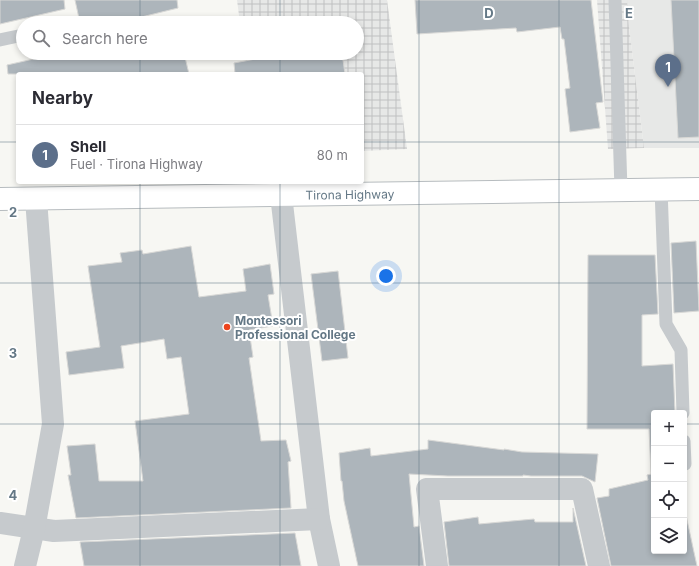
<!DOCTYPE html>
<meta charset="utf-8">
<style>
:root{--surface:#fff;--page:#f7f7f7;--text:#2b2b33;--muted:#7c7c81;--line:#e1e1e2;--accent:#ed441d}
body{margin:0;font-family:Inter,sans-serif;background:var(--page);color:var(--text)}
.controls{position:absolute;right:12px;bottom:12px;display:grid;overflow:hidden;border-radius:4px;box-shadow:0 2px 6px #0003}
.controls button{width:36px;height:36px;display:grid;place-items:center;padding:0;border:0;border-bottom:1px solid var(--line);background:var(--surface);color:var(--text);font:20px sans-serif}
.you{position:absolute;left:386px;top:276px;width:14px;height:14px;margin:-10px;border:3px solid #fff;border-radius:50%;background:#1a73e8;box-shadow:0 0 0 6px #1a73e833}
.badge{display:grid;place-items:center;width:26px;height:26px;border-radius:50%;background:var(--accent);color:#fff;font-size:13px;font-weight:700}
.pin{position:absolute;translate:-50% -33px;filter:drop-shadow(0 1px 2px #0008)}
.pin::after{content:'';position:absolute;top:21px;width:14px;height:12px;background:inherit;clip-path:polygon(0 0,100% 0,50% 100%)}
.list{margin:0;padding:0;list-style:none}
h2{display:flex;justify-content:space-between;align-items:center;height:52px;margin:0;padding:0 16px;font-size:17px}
h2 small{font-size:13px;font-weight:400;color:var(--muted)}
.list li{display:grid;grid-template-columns:26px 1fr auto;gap:12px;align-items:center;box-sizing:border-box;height:60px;padding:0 16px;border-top:1px solid var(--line)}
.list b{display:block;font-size:15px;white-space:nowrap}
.list p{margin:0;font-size:13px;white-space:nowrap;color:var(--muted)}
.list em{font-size:13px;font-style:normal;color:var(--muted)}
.icon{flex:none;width:22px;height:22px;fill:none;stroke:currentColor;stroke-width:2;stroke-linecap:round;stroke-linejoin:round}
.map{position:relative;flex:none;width:699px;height:566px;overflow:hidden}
.search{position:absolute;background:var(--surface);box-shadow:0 2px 6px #0003;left:16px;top:16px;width:348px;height:44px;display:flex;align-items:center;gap:10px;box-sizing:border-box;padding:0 14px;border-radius:22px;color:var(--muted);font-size:15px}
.panel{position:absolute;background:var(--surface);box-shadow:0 2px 6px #0003;left:16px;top:72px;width:348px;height:112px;border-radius:4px}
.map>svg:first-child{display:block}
.built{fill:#e7e8e7}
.industrial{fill:url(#industrial-grid)}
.building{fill:#adb5bb;stroke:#d8d8d6}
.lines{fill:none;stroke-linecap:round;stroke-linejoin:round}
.primary-casing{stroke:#b7bcbf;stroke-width:24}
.lane{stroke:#c6cacd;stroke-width:13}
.street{stroke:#c6cacd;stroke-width:22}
.primary{stroke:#fff;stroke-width:22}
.grid{fill:none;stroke:#647886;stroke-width:1;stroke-opacity:0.55}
.poi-dot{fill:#ed441d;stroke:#fff;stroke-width:1.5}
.labels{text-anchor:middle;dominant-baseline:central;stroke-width:4;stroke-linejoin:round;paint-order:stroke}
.street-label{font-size:12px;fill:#647886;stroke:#fff}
.poi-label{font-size:12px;font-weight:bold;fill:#647886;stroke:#fff;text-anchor:start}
.grid-label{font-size:13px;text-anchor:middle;font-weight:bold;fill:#647886;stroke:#fff;stroke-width:4;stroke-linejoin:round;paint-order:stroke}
</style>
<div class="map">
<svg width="699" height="566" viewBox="0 0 699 566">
<defs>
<pattern id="industrial-grid" width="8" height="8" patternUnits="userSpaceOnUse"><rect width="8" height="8" fill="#e7e8e7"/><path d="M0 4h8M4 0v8" fill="none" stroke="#bfc1c1"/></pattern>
</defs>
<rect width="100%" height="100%" fill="#f7f7f3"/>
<!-- built -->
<polygon class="built" points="627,0 699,0 699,148 644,148 629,26"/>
<!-- industrial -->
<g class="industrial">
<polygon points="237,0 387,0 407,149 362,151 362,74 249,74 245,53 357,53 357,23 240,23"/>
<polygon points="597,0 627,0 629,26 644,148 608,149"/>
</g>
<!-- building -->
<g class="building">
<polygon points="0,0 64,0 65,9 0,24"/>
<polygon points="75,0 177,0 178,8 117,23 80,23"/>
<polygon points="415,0 591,0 603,102 596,103 600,128 570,132 565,89 570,88 564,39 562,39 560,27 517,32 516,28 417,34"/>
<polygon points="671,0 699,0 699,137 678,138"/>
<polygon points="60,53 184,53 189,74 8,74 7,65"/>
<polygon points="288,53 342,53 345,74 235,74 234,63"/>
<polygon points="696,241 699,311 674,313 671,243"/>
<polygon points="191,246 199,297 246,291 243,269 270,264 274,294 268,295 273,326 249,330 253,357 249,358 261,441 286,440 291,461 288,462 291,508 76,518 68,475 71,475 67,446 95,444 99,481 143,481 135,421 189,414 181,357 167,359 164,339 121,346 124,368 69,375 66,352 100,347 88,266 122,262 120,253 142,250 143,254"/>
<polygon points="588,255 655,255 658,314 642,315 642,366 673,364 675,413 654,413 654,551 684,551 684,506 697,566 611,566 597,498 609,496 609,489 648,480 647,475 651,474 649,429 587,429"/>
<polygon points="338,271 348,358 322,361 311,274"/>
<polygon points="428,440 504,450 504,449 522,452 598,454 595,482 582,476 531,476 523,475 523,476 448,476 409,474 414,527 419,526 424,566 358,566 344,501 342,481 341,481 339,453 370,448 371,456 428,449"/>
<polygon points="573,508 586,566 449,566 444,522 478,517 479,524 534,519 535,522 573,522"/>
<polygon points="295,533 301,566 84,566 80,542"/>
</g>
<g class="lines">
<!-- primary casing -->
<g class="primary-casing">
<g id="primary">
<path id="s1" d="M0,199L699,189"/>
</g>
</g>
<!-- lane -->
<g class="lane">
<polyline points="615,0 621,190"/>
<polyline points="0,40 23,35"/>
<polyline points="661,189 666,324 681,350 683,413"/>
<polyline points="684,441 685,464"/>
</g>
<!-- street -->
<g class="street">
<polyline points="281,195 319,519 329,566"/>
<polyline points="0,523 54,531 319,519"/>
<polyline points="25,566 34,529 53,424 36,199"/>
<polyline points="437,566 427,489 582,489 599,566"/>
</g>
<!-- primary -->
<use href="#primary" class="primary"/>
</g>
<!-- grid -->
<path class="grid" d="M140,0V23M280,0V23M419,0V566M559,0V566M140,53V74M280,53V74M0,142H18M362,142H699M140,182V566M280,182V566M0,283H699M0,424H654M684,424H699"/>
<!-- markers -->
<circle class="poi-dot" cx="227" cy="327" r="4"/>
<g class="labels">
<!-- street labels -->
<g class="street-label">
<text stroke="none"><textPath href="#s1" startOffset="350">Tirona Highway</textPath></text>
</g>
<!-- poi labels -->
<g class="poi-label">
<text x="235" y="320">Montessori<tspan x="235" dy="14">Professional College</tspan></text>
</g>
</g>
<g class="grid-label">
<text x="489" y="18">D</text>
<text x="629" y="18">E</text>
<text x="13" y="217">2</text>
<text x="13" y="358">3</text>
<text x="13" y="500">4</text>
</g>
</svg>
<div class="controls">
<button>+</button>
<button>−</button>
<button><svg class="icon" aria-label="locate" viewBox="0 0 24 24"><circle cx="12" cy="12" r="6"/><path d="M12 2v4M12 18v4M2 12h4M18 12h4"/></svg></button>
<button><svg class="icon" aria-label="layers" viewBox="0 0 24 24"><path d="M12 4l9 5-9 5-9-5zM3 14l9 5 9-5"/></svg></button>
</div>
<div class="you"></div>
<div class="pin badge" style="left:668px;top:87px;background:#5c6f8a">1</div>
<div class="search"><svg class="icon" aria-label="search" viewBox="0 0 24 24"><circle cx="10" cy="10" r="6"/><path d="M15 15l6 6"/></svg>Search here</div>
<section class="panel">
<h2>Nearby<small></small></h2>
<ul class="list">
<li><span class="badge" style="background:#5c6f8a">1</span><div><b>Shell</b><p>Fuel · Tirona Highway</p></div><em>80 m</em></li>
</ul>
</section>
</div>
